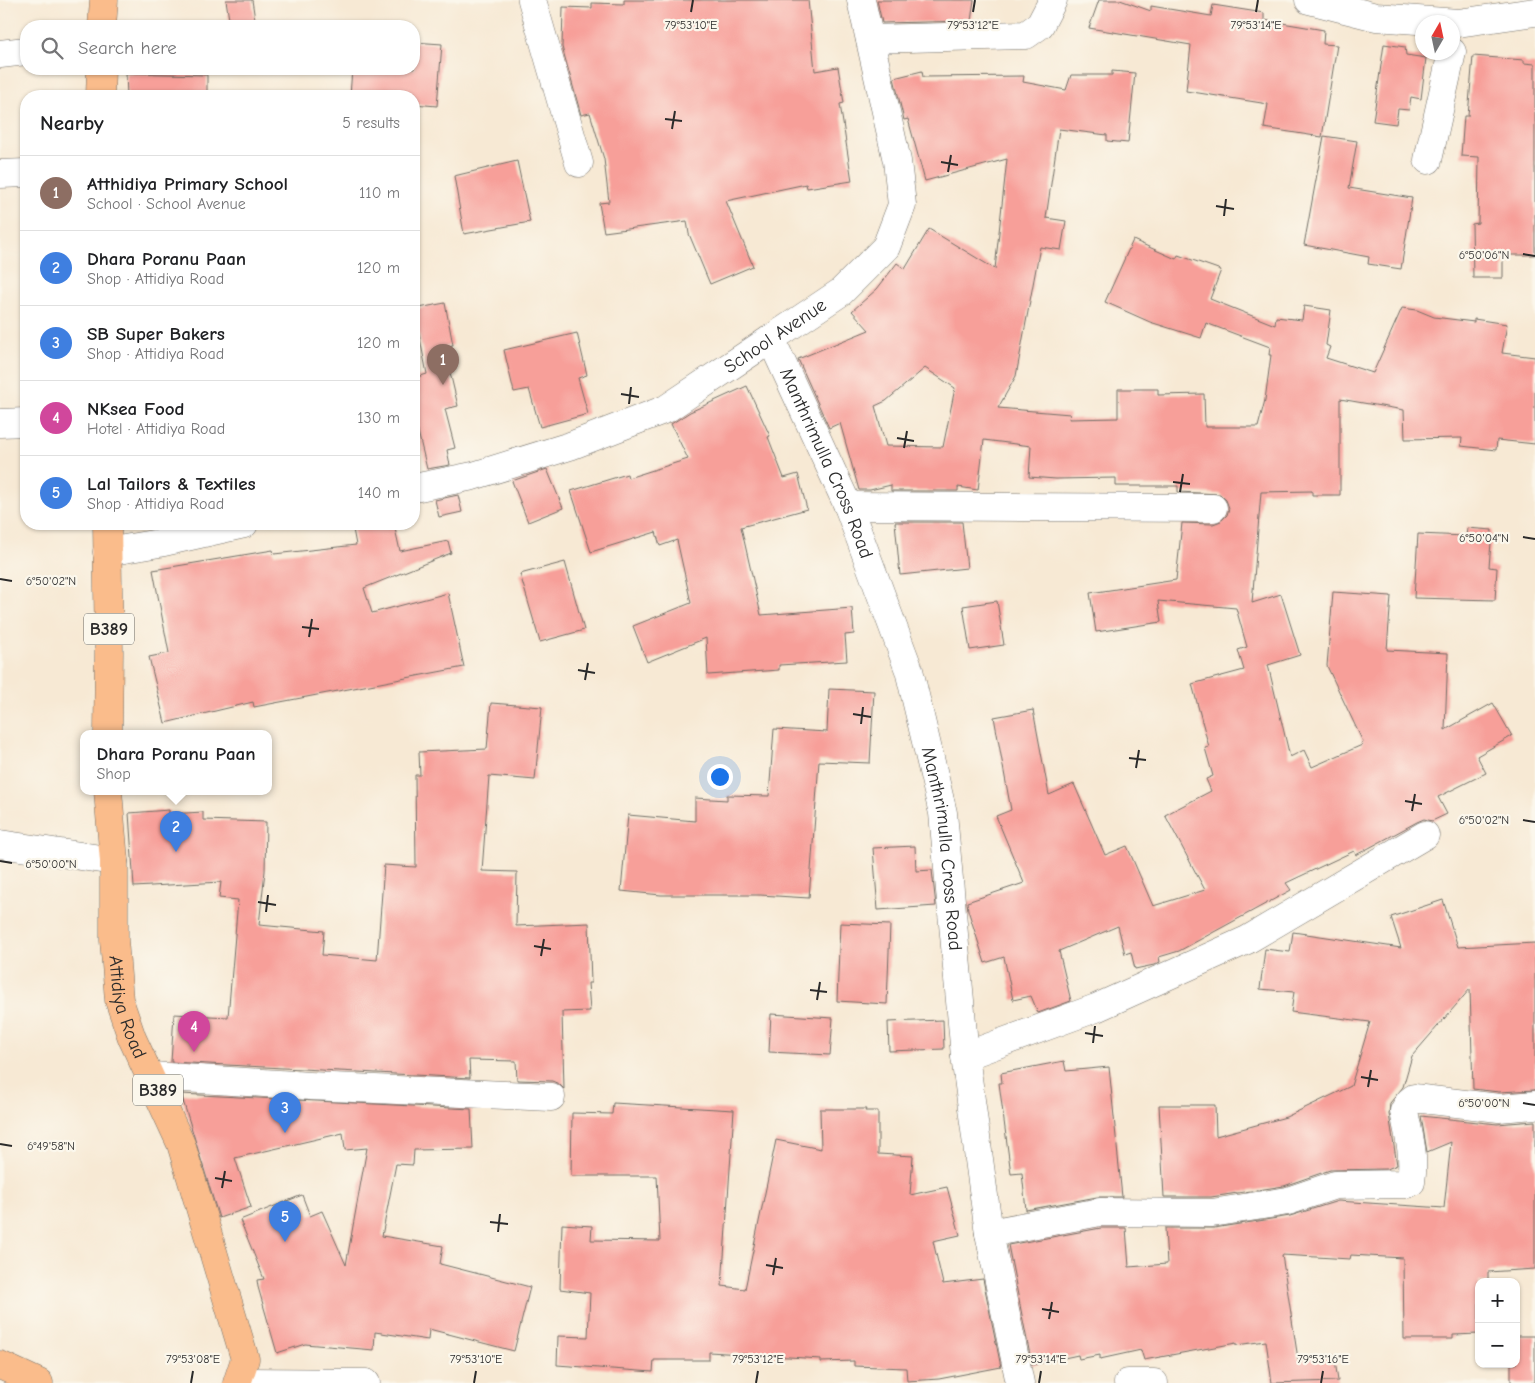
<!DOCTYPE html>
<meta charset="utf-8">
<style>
:root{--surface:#fff;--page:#f6f6f6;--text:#202124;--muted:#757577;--line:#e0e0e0;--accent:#b45309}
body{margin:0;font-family:"Comic Neue",sans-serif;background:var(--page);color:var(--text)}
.controls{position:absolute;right:15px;bottom:15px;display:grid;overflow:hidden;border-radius:10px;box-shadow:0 1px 4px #0004}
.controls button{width:45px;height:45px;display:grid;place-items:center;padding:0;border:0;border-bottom:1px solid var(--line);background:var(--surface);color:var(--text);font:25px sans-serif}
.compass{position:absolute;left:1415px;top:15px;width:45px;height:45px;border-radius:50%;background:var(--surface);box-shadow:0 1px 4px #0004;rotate:9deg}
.you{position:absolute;left:719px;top:776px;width:18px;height:18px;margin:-12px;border:4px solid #fff;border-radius:50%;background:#1a73e8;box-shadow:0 0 0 8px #1a73e833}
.badge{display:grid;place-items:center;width:32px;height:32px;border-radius:50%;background:var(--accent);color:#fff;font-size:16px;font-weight:700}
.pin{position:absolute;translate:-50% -41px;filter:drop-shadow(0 1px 2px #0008)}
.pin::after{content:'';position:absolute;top:26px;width:18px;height:15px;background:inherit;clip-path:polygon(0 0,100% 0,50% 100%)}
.popup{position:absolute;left:80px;top:730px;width:192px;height:65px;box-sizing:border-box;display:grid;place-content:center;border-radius:10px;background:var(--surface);filter:drop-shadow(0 1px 4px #0005);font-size:16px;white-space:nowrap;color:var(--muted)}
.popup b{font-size:19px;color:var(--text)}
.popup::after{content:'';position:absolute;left:50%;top:100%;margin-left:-10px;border:10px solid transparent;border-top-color:var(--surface)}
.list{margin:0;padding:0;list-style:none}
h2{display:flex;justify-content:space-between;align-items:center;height:65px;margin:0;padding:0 20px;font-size:21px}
h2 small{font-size:16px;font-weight:400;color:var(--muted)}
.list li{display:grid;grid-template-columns:32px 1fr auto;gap:15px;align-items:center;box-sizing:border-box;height:75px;padding:0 20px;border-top:1px solid var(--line)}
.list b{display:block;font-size:19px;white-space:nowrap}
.list p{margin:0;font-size:16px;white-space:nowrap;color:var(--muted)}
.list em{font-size:16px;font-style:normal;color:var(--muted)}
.icon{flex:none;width:28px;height:28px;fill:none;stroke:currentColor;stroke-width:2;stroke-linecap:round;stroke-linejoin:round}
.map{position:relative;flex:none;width:1535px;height:1383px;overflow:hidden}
.search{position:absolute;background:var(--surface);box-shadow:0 1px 4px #0004;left:20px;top:20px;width:400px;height:55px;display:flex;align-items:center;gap:12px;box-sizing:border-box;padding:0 18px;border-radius:20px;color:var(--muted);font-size:19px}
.panel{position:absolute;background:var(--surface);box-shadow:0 1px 4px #0004;left:20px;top:90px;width:400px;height:440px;border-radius:20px}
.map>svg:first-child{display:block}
.building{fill:#f79f99;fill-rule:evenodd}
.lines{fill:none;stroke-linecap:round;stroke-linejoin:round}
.minor-casing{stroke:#726e66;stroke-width:29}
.major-casing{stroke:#726e66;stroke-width:29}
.minor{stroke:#fff;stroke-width:28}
.major{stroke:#fabc8b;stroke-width:28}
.ticks{fill:none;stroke:#2b2b2b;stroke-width:2}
.labels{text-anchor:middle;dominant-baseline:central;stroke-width:4.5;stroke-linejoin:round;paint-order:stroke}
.shield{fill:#fbf7ec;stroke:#696865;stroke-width:1}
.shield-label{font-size:18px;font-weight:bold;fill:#2b2b2b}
.street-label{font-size:19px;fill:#2b2b2b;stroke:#fbf7ec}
.ticks-label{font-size:12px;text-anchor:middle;fill:#2b2b2b;stroke:#fbf7ec;stroke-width:4.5;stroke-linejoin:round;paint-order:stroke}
</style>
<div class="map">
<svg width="1535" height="1383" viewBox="0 0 1535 1383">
<rect width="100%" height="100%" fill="#fbf7ec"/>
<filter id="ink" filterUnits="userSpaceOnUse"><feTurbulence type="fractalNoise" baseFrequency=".02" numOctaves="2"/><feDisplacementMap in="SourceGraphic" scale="10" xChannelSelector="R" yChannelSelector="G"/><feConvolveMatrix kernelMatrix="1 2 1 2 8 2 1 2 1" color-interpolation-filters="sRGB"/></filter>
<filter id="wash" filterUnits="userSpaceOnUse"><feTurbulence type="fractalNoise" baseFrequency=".0096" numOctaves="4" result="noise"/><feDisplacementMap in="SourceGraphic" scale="20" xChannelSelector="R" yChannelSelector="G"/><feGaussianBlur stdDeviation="1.12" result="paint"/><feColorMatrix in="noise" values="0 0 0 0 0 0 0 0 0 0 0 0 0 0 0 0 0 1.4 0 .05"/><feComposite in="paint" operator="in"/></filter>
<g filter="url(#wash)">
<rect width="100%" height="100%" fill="#f7e9d4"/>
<g id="blocks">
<!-- building -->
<g class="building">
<polygon points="226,0 252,0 256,26 230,26"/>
<polygon points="624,0 808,0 815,71 838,67 844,103 840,104 852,181 807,188 806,184 726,201 753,266 710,284 689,234 687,221 604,232 599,203 609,202 604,159 590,113 581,115 562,47 563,7 592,8 592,3 624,4"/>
<polygon points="877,0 974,0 971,21 882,23"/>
<polygon points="1099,0 1120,0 1151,11 1151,6 1211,16 1213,5 1264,13 1264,20 1324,30 1323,44 1337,45 1322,137 1264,128 1268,104 1186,91 1191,45 1089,28"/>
<polygon points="414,42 442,44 437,106 414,104 414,96 350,96 352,69 414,69"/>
<polygon points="1384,44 1405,47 1406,55 1426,58 1421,99 1411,97 1409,110 1398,109 1396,124 1373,121"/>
<polygon points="1473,56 1524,60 1524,63 1535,64 1535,255 1503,255 1503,278 1473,278 1472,224 1478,223 1479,157 1461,156 1464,116 1468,116"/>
<path d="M922,71L923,77L1024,76L1023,82L1066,90L1071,75H1112V71L1135,73L1128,143L1107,141V135L1059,129L1046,218L1066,221L1061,250L1040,247L1016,376L998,408L1070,414L1069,419L1118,418V389H1158V395L1204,394L1205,427H1258L1265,400L1271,355H1269L1270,347L1206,323L1201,338L1150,322L1105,302L1133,240L1176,259L1178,255L1221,270L1210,299L1275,325L1276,317L1302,320L1304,306L1331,310L1326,345L1330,347L1326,358L1373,373L1402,308L1417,310L1434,317L1474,322V319L1507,324L1502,353L1535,357V444L1497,440L1496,450L1461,446L1462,438L1405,439L1404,410L1340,399V495H1312V491L1261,492L1252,603L1281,594L1300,655L1268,665L1290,757L1304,750L1312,767L1362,745L1361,743L1363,742L1327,666L1333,592L1391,596L1387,650L1448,653L1445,730L1493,703L1512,736L1477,756L1486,773L1438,797L1447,814L1432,821L1424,819L1417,822L1356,855L1354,851L1286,883L1291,890L1179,951L1159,957L1160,962L1154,965L1135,969L1131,952L1125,954L1118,926L1059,951L1071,1001L1038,1013L1031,996L1013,1000L1004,957L985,963L968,910L967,902L1024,883L996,816L1011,810L994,717L1033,710L1049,795L1074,784L1105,855L1127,846L1153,906L1205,890L1165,815L1211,791L1206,779L1213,776L1205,748L1209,747L1192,684L1244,670L1238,650L1247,647L1236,608L1158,601L1161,622L1096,632L1090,593L1176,580L1182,523L1213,524L1221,521L1227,515L1229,508L1226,500L1220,494L1178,492V486H1116V478L1056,479L1029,477L1031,446L984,440L978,490L958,487V491H891V485L870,490H859L840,423L829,428L798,359L869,330L852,311L877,289L897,263L905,269L929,229L995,269L1007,159L925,181L908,119L904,120L894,78ZM925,368L955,388L943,447L886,446L875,406L886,401Z"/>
<polygon points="126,73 207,75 207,96 127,96"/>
<polygon points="1324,136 1357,141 1349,188 1412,198 1401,269 1368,264 1369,257 1304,245"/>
<polygon points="517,161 530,222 464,234 454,176"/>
<polygon points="445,303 453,345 444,347 458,406 445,409 455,448 447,450 450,465 427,469 414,415 414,378 427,374 414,309"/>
<polygon points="577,333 587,375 578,378 588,414 540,427 529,389 514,392 504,350"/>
<polygon points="747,386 770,436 768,437 784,478 798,474 807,509 741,527 761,615 852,608 854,634 845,635 847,661 779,665 779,670 708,675 706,638 647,662 633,626 691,603 677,540 660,546 656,532 591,552 571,491 627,474 628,478 688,459 671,424 690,412"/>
<polygon points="547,469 563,508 528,522 512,481"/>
<polygon points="458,495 462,512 439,517 435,500"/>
<polygon points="895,522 962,522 967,568 900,575"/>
<polygon points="352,524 394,524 400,551 448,541 451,553 364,588 372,613 448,593 464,667 254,707 253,702 165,723 149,657 169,653 153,570 273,550 274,554 356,545"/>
<polygon points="1467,528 1492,530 1489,567 1497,568 1495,600 1414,598 1418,534 1466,536"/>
<polygon points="565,562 584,630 540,642 520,574"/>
<polygon points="997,601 1004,645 970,650 963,606"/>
<polygon points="829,689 874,691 870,763 819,761 809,898 760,895 661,895 621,891 628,815 695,821 695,798 727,800 727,795 769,796 774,729 827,732"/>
<polygon points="491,703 542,707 535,780 489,776 482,871 517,872 516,926 589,923 591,983 588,983 590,1011 562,1012 564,1089 559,1084 552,1081 517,1080 516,1061 469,1060 470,1078 171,1062 174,1014 228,1017 238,900 219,898 221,882 134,887 129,813 169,810 169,814 203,812 203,820 266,822 265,871 259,925 324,931 322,955 377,960 384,865 416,867 415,775 420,775 419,752 487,749"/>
<polygon points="915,846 916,871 932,870 936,906 878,910 873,848"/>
<polygon points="1443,900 1458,947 1535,943 1535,1090 1499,1092 1473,1089 1470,989 1412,1056 1403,1087 1390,1103 1389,1114 1397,1165 1387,1169 1330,1170 1284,1186 1211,1197 1164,1197 1159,1105 1215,1105 1216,1136 1286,1117 1351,1086 1370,1022 1291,1012 1294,992 1260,989 1265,949 1290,952 1293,932 1401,948 1391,917"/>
<polygon points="840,923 890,925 887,1004 837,1001"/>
<polygon points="771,1014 833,1018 830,1055 769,1052"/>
<polygon points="943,1020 944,1049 889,1051 888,1022"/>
<polygon points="1064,1061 1066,1071 1109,1067 1122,1197 1097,1197 1026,1210 1022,1173 1011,1174 999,1083 1002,1083 1001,1073"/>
<polygon points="181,1094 471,1109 473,1149 414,1150 413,1165 396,1164 382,1236 443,1246 440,1264 530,1287 514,1351 429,1329 428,1340 375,1332 374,1350 305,1344 277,1353 258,1287 257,1280 264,1279 240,1220 302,1195 310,1216 322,1211 346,1265 367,1148 345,1150 343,1133 235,1158 251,1207 219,1218"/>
<polygon points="613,1103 734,1110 722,1286 745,1289 776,1140 821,1149 820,1109 866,1109 865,1111 878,1111 878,1154 913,1156 910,1195 947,1187 960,1235 933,1241 943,1284 983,1279 1001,1367 939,1379 907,1381 906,1368 854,1366 854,1361 821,1362 821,1359 709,1352 709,1360 654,1360 653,1372 557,1365 558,1336 588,1337 590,1293 560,1289 562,1224 592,1226 591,1240 660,1241 657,1176 571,1176 572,1113 612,1114"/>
<polygon points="1421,1116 1497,1124 1535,1121 1535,1269 1488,1272 1488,1282 1479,1282 1479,1334 1453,1335 1453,1339 1404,1339 1403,1258 1351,1255 1350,1259 1282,1255 1298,1359 1334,1354 1338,1381 1272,1383 1266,1341 1236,1345 1236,1343 1144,1360 1141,1350 1100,1359 1100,1355 1079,1359 1078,1355 1032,1365 1008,1245 1101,1228 1126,1228 1129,1267 1167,1264 1165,1228 1214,1228 1290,1216 1338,1201 1444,1208 1451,1142 1427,1152"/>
<polygon points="1516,1336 1535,1336 1535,1383 1511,1383 1511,1364 1516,1364"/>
</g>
</g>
</g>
<g filter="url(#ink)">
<use href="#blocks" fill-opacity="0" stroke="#726e66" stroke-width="1"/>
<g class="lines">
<!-- minor casing -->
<g class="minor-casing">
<g id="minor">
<polyline points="532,0 579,163"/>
<polyline points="1309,0 1376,17 1458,23 1535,12"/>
<polyline points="870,39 1026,35 1040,25 1053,0"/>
<polyline points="0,54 26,51"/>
<polyline points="1428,160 1452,52"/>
<polyline points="0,174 26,173"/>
<path id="s1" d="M771,339L848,506L909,670L943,813L965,1056L989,1233L1020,1383"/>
<polyline points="0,423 26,422"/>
<path id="s2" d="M414,488L473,476L570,446L666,409L841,292L886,247L902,205L897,161L861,0"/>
<polyline points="848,506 1213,508"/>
<polyline points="107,552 159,543 244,524"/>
<polyline points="0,844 114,861"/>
<polyline points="965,1056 1096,1008 1247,940 1425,835"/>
<polyline points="152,1076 310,1086 551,1097"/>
<path d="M989,1233L1100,1212L1212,1213L1288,1201L1335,1185L1407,1184L1411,1182C1415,1154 1409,1138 1404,1111L1409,1102L1414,1098L1499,1108L1535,1105"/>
<polyline points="238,1382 366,1383"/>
<polyline points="1128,1383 1154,1383"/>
</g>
</g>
<!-- major casing -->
<g class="major-casing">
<g id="major">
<polyline points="102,26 104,0"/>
<polyline points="100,96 101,69"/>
<polyline points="107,524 109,652 108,733"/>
<path id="s3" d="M108,791L114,861V940L119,1000L132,1038L181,1144L245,1359L237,1383"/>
<polyline points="0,1365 39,1383"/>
</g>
</g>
<!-- minor -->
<use href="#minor" class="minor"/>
<!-- major -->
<use href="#major" class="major"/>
</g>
</g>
<!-- ticks -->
<path class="ticks" d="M691,12L693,0M973,12L975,0M1256,12L1258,0M665,119L682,121M672,129L675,111M941,162L958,165M948,172L951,155M1216,206L1234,209M1224,216L1226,199M1523,254L1535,256M621,394L639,397M629,404L631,387M897,438L914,441M904,448L907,431M1173,482L1190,484M1180,492L1183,474M1523,537L1535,539M0,579L12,581M302,627L319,629M309,637L312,619M578,670L595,673M585,680L588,663M853,714L871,717M861,724L863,707M1129,758L1146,760M1136,768L1139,750M1405,801L1422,804M1412,811L1415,794M1523,820L1535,822M0,861L12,863M258,902L276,905M266,912L268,895M534,946L551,949M541,956L544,939M810,990L827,992M817,1000L820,982M1085,1033L1103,1036M1093,1043L1095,1026M1361,1077L1378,1080M1368,1087L1371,1070M1523,1103L1535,1105M0,1144L12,1146M215,1178L232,1181M222,1188L225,1171M490,1222L508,1224M498,1232L500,1214M766,1265L783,1268M773,1275L776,1258M1042,1309L1059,1312M1049,1319L1052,1302M191,1383L193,1371M474,1383L476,1371M756,1383L758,1371M1039,1383L1041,1371M1321,1383L1323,1371"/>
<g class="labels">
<!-- shield labels -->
<g class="shield">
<rect x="84" y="613.5" width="50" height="31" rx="4"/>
<rect x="133" y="1074.5" width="50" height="31" rx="4"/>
</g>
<g class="shield-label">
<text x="109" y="629">B389</text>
<text x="158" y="1090">B389</text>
</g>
<!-- street labels -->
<g class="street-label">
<text stroke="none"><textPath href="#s2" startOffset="396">School Avenue</textPath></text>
<text stroke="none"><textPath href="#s1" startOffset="136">Manthrimulla Cross Road</textPath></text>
<text stroke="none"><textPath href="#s1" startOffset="541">Manthrimulla Cross Road</textPath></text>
<text stroke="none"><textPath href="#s3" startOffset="218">Attidiya Road</textPath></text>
</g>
</g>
<g class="ticks-label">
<text x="691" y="29">79°53'10"E</text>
<text x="973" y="29">79°53'12"E</text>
<text x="1256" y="29">79°53'14"E</text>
<text x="1484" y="259">6°50'06"N</text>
<text x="1484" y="542">6°50'04"N</text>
<text x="51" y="585">6°50'02"N</text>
<text x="1484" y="824">6°50'02"N</text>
<text x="51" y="868">6°50'00"N</text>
<text x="1484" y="1107">6°50'00"N</text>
<text x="51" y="1150">6°49'58"N</text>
<text x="193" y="1363">79°53'08"E</text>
<text x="476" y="1363">79°53'10"E</text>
<text x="758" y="1363">79°53'12"E</text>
<text x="1041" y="1363">79°53'14"E</text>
<text x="1323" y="1363">79°53'16"E</text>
</g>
</svg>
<div class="controls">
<button>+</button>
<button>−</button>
</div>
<svg class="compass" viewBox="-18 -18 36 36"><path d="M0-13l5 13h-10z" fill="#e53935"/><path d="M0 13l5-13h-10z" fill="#757577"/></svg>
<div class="you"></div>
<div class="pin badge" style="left:443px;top:385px;background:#8d6e63">1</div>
<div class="pin badge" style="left:176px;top:852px;background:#3f7fe0">2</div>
<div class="popup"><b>Dhara Poranu Paan</b>Shop</div>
<div class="pin badge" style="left:285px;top:1133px;background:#3f7fe0">3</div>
<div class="pin badge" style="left:194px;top:1052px;background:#d1479c">4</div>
<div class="pin badge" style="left:285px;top:1242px;background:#3f7fe0">5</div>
<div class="search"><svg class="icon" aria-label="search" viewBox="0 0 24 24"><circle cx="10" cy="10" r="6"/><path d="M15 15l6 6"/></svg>Search here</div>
<section class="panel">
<h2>Nearby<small>5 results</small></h2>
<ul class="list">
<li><span class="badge" style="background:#8d6e63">1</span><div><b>Atthidiya Primary School</b><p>School · School Avenue</p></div><em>110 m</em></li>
<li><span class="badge" style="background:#3f7fe0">2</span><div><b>Dhara Poranu Paan</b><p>Shop · Attidiya Road</p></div><em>120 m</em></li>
<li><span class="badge" style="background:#3f7fe0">3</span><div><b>SB Super Bakers</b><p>Shop · Attidiya Road</p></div><em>120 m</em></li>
<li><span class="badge" style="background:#d1479c">4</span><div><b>NKsea Food</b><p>Hotel · Attidiya Road</p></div><em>130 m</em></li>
<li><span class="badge" style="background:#3f7fe0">5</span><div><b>Lal Tailors &amp; Textiles</b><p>Shop · Attidiya Road</p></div><em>140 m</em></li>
</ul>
</section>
</div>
